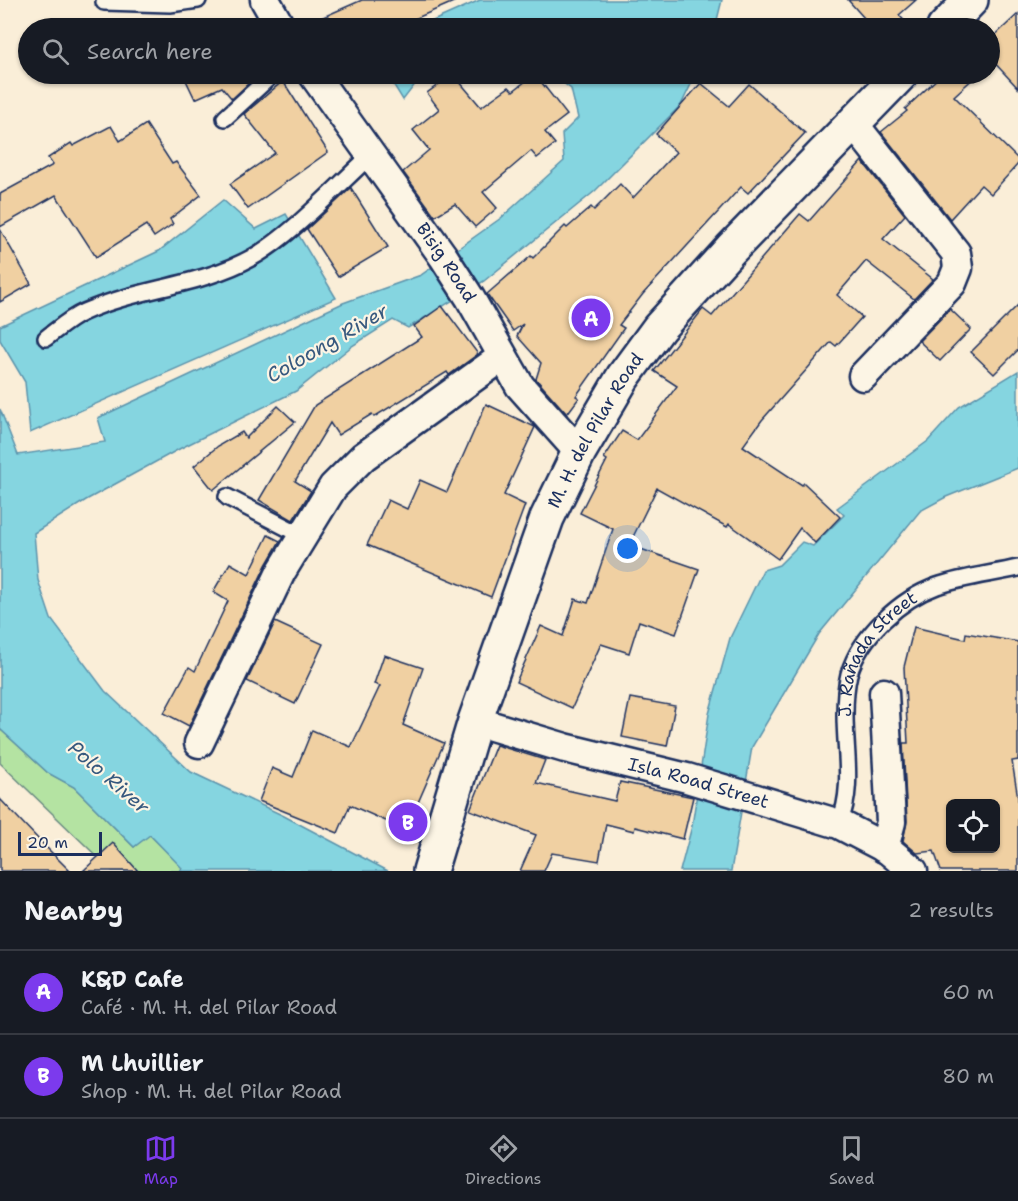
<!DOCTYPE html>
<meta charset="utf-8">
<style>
:root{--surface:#171b24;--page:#242831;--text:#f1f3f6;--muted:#9ea1a6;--line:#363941;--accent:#7c3aed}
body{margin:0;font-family:"Shantell Sans",sans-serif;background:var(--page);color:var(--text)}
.controls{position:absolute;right:18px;bottom:18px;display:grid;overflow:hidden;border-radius:9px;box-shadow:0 2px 4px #0004}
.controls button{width:54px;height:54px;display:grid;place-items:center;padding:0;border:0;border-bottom:2px solid var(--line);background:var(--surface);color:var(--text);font:30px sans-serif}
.scale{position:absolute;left:18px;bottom:15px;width:84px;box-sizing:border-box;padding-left:6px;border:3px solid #1b2f5e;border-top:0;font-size:16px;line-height:21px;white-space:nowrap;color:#1b2f5e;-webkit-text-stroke:4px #fcf5e5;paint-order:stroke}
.you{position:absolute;left:628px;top:549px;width:21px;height:21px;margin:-15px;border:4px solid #fff;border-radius:50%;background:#1a73e8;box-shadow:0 0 0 9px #1a73e833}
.badge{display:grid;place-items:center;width:39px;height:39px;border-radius:50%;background:var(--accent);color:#fff;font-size:20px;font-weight:700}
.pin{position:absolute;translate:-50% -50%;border:3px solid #fff;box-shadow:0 2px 6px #0006}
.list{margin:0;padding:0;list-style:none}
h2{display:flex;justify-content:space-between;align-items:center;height:78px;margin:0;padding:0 24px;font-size:26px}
h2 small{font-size:20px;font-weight:400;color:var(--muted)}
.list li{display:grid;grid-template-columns:39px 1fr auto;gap:18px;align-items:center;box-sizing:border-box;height:84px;padding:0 24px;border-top:2px solid var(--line)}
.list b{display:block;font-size:22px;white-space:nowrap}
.list p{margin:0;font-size:20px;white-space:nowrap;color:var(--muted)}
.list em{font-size:20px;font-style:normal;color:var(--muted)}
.icon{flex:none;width:33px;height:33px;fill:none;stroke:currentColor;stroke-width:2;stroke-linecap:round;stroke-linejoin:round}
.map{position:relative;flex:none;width:1018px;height:871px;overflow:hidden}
.search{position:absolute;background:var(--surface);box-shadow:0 2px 4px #0004;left:18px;right:18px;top:18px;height:66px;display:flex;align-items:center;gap:15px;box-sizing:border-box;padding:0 21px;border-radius:33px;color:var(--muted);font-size:22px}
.sheet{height:246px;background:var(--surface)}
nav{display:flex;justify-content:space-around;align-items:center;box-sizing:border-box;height:84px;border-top:2px solid var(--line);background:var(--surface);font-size:16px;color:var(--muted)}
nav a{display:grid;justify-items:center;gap:3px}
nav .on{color:var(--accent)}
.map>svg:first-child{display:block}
.green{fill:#b4e3a2;stroke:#688980;stroke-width:1.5}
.water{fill:#85d5e0;stroke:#5b93ac;stroke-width:1.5}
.building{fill:#f0d0a2;stroke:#1b2f5e;stroke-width:1.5;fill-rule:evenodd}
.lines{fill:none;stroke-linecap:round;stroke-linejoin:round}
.lane-casing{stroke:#1b2f5e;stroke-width:20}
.street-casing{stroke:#1b2f5e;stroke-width:33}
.secondary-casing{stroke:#1b2f5e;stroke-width:38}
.lane{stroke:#fcf5e5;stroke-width:15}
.street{stroke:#fcf5e5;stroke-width:28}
.secondary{stroke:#fcf5e5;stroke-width:33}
.labels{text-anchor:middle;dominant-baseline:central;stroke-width:4.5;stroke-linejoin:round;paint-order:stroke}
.street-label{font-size:18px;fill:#1b2f5e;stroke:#fcf5e5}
.water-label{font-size:20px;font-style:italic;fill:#36587e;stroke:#fcf5e5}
</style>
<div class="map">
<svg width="1018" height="871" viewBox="0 0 1018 871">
<rect width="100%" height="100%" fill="#faeed8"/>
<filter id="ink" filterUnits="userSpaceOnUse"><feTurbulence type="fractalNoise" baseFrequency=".0167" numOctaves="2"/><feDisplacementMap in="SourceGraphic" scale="12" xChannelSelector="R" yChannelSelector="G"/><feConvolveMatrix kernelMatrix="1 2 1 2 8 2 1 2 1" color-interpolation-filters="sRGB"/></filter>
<g filter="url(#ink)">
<!-- green -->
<polygon class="green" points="0,729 48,773 74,787 134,847 149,834 183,868 180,871 112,871 0,763"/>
<!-- water -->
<g class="water">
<polygon points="480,0 722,0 715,28 417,28"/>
<polygon points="387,74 423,74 403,100"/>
<polygon points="552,74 696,74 681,105 595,191 484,281 408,328 393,320 352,346 296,391 181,448 86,500 34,533 38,580 51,619 105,691 191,772 284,816 388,871 180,871 182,868 150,835 134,847 74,787 48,773 0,729 0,409 18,455 105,442 98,418 343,303 421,275 501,218 564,161 562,134 578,118 571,89"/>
<polygon points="223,200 256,229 286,214 336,298 30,433 25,382 0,340 0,326 159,251"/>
<polygon points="1018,371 1018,468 946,497 920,511 819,634 752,747 731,871 680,871 692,826 709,714 730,638 763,570 779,565 802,542 813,546 844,515 837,508 928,441 959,407"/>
</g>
<!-- building -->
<g class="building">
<polygon points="362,0 458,0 394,28 298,28"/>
<polygon points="848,0 916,0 899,15 911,28 873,28"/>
<polygon points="1018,14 1018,88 990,58 990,40"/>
<polygon points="183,74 253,74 247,76 250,82 232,99 222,87 195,99"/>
<polygon points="453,74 481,107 509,87 513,91 535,74 567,115 545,132 555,144 537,158 531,151 483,192 497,208 475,227 455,204 435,216 403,172 429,150 413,130 439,109 427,93"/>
<polygon points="942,74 978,74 954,96 1018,159 1018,164 991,194 981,185 950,219 881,132 907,111 905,109"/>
<polygon points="283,81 328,152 248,209 230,184 275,153 244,114"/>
<polygon points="701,83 729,106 749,84 805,133 748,193 741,187 643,294 619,325 624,328 576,396 579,398 567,414 536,379 541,363 517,336 523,324 513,331 487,294 531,256 533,258 565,226 567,228 591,207 594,210 620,184 633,198 676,152 656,134"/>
<polygon points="146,124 172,164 176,162 201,195 170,219 173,224 154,237 146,225 96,257 56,195 0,227 0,194 53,165 48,158 71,143 73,146 111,126 120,141"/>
<polygon points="862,161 905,215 883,239 933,279 914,299 866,261 837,295 862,317 836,346 831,342 762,420 743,446 802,485 804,483 840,517 815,543 800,528 778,559 729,524 727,527 657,488 629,545 699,569 676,634 639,621 629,653 601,644 572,708 516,682 541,626 563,636 575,599 588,603 613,529 580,513 607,460 604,458 622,431 637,440 677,386 654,371 703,309 712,316 800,214 809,221"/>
<polygon points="351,188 388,247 338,277 307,229"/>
<polygon points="0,229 31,284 0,302"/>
<polygon points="1018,305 1018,350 994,374 971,352"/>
<polygon points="442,306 478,354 449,375 447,372 374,417 372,414 338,435 330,423 295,481 311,491 293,520 259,500 315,405 422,337 414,326"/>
<polygon points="950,309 971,329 940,361 919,341"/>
<polygon points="486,404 535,427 504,495 525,505 491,597 367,545 388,500 407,509 420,480 447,492"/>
<polygon points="278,406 295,422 213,490 194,466 218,446 242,432 246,438"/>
<polygon points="268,535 280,541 266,565 189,726 164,713 189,667 195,671 228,601 213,592 230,563 249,574"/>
<polygon points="275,622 323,644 295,704 247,681"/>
<path d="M914,627L965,639L966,633L1018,642V760L1012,761L1018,798V871H941L934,851L917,853L903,841L907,821L903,743H908L904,667ZM951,804H996V849H951Z"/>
<polygon points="384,655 423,668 403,725 444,743 406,830 350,805 338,833 259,801 272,768 293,777 312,730 351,747 380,686 374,684"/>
<polygon points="630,698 675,706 667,746 622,737"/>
<polygon points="496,745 545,760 536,783 615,801 620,782 693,797 683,839 635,827 634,831 606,824 599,861 552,853 544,871 520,871 536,835 470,810"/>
<polygon points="0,799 41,842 70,871 0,871"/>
<polygon points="113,843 138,871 83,871"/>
</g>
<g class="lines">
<!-- lane casing -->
<g class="lane-casing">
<g id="lane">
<polyline points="104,2 170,4 198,0"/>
<polyline points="225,118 273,74"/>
<path d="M46,338C58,329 70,318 84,312C138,288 201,286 253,257C291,236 338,185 371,155"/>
<polyline points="227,497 303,536"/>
<path id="s1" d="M839,824C854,788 845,753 845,715C845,703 846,686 849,674C860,636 900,599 937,586C963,577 992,574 1018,568"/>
</g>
</g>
<!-- street casing -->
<g class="street-casing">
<g id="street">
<polyline points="265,0 281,28"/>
<path id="s2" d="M313,74L443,256L470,298L520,386L579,452"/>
<polyline points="853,123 956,253 958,268 952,283 863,376"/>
<polyline points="884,693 891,822 884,848"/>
<path id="s3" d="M475,721L565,748L687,778L839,824L887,849L913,871"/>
<polyline points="199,743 281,572 333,487 363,457 502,357"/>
</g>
</g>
<!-- secondary casing -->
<g class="secondary-casing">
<g id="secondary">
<polyline points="944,28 971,0"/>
<path id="s4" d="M430,871L475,721L547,518L579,452L623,377L659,328L731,249L901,74"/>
</g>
</g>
<!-- lane -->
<use href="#lane" class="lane"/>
<!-- street -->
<use href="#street" class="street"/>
<!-- secondary -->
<use href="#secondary" class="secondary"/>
</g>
</g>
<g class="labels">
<!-- street labels -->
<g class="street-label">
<text stroke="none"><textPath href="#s2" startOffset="231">Bisig Road</textPath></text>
<text stroke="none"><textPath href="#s4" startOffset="472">M. H. del Pilar Road</textPath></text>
<text stroke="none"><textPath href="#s1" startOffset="182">J. Rañada Street</textPath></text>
<text stroke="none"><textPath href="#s3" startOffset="232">Isla Road Street</textPath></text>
</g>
<!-- water labels -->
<g class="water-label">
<text transform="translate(327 343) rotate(-30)">Coloong River</text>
<text transform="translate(109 777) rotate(41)">Polo River</text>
</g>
</g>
</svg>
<div class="controls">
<button><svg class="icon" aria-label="locate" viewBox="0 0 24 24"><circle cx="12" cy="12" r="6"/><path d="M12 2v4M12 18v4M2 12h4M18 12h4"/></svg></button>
</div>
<div class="scale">20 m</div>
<div class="you"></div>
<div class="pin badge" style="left:591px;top:318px">A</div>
<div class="pin badge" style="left:408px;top:822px">B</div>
<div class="search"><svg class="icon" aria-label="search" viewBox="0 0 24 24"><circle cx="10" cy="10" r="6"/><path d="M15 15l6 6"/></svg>Search here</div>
</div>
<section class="sheet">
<h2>Nearby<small>2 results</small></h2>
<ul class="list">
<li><span class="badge">A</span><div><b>K&amp;D Cafe</b><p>Café · M. H. del Pilar Road</p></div><em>60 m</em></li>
<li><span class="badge">B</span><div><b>M Lhuillier</b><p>Shop · M. H. del Pilar Road</p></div><em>80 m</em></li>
</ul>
</section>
<nav>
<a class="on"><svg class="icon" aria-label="map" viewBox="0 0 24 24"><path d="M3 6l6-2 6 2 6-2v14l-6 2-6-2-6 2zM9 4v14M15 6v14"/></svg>Map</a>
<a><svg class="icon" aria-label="directions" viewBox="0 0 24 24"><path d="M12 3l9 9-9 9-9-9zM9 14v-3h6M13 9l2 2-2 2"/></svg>Directions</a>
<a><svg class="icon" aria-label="saved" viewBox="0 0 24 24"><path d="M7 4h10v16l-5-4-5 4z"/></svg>Saved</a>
</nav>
